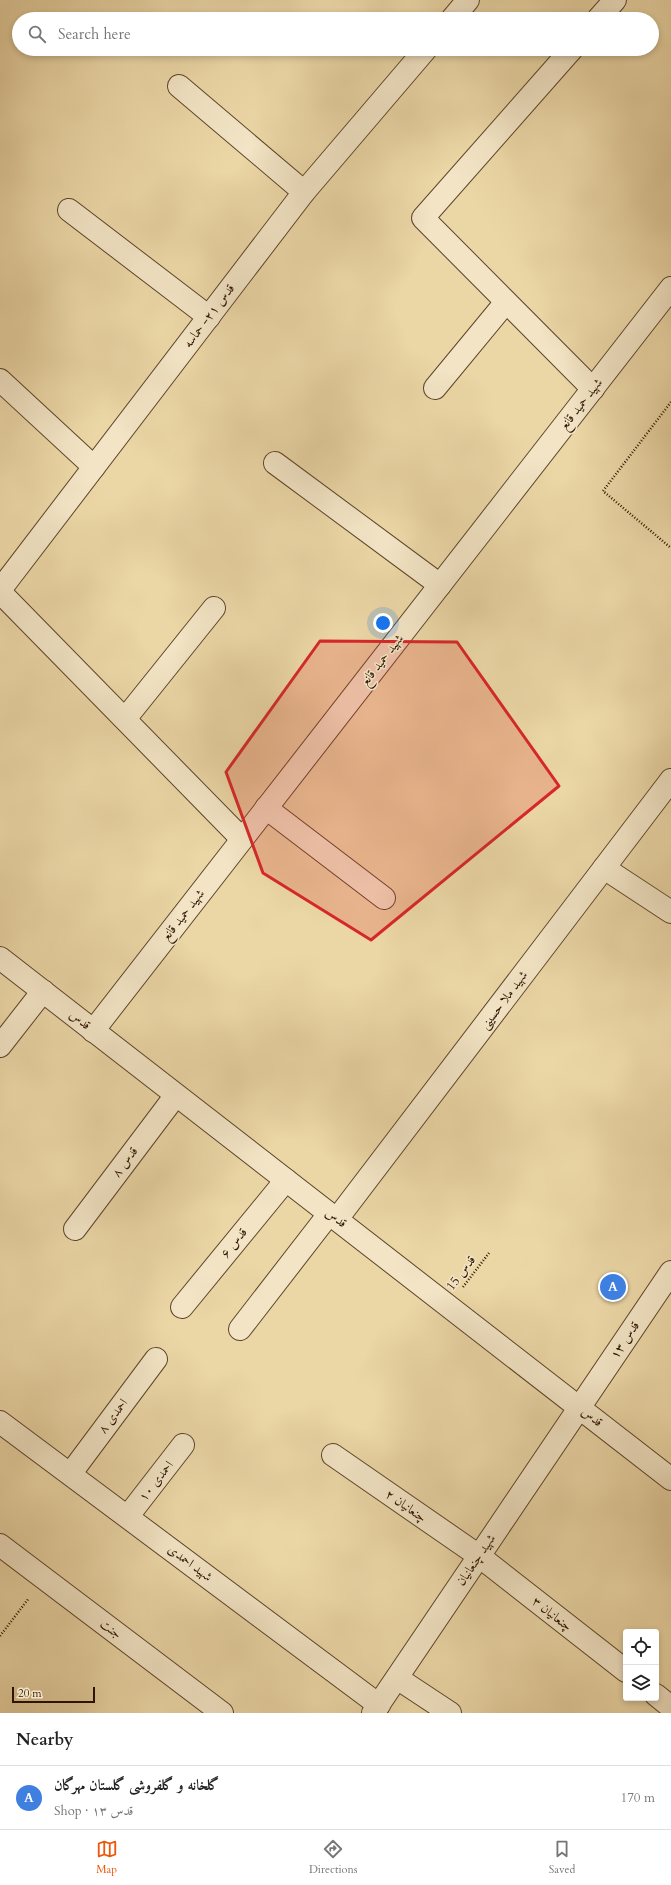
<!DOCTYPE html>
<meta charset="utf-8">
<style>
:root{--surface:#fff;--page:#f2f2f2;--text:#222;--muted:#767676;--line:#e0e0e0;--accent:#ea580c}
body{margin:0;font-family:Cardo,Amiri,serif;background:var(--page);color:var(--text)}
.controls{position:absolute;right:12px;bottom:12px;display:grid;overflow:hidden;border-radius:4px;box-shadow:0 2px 6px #0003}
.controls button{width:36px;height:36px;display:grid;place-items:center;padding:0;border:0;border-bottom:1px solid var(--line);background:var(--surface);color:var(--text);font:20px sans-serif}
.scale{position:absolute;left:12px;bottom:10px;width:83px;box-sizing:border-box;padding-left:4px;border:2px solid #2e1501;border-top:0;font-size:11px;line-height:14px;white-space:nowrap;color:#2e1501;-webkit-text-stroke:3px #f2e4c5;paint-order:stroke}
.you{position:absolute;left:383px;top:623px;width:14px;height:14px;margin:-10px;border:3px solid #fff;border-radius:50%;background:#1a73e8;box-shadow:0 0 0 6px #1a73e833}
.badge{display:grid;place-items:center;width:26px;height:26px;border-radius:50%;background:var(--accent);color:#fff;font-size:13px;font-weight:700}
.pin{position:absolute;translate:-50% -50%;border:2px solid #fff;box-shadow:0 1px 4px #0006}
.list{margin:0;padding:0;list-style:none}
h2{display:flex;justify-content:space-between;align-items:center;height:52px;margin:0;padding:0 16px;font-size:17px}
h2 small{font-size:13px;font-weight:400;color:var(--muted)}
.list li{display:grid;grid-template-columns:26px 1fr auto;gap:12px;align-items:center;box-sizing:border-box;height:64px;padding:0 16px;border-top:1px solid var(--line)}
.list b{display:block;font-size:15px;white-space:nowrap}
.list p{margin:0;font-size:13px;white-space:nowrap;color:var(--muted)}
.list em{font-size:13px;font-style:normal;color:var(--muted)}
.icon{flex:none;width:22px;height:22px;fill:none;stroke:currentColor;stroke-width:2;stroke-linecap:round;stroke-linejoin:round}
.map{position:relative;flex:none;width:671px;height:1713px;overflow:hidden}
.search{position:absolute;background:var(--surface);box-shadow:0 2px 6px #0003;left:12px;right:12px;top:12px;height:44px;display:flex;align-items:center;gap:10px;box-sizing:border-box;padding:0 14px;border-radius:22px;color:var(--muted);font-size:15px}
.sheet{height:116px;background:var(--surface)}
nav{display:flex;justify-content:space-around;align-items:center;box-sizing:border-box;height:56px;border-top:1px solid var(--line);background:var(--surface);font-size:11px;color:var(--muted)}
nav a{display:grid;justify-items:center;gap:2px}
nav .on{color:var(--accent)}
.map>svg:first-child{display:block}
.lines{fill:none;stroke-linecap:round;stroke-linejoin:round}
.street-casing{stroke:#5d452a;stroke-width:24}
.path{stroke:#2e1501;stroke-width:2.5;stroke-dasharray:1 2;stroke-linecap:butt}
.street{stroke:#f2e4c5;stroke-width:22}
.marked{fill:#d62828;fill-opacity:0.2;stroke:#d62828;stroke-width:3;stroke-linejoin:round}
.labels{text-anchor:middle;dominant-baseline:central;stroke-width:3;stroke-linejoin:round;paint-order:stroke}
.street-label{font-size:13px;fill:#2e1501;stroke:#f2e4c5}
</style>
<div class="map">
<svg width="671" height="1713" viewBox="0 0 671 1713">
<rect width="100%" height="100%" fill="#ebd6a6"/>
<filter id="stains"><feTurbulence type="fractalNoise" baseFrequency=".005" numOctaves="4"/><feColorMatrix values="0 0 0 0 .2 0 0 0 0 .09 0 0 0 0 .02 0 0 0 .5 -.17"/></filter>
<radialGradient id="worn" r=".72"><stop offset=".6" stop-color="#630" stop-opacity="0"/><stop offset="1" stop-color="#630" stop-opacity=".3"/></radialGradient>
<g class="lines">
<!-- street casing -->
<g class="street-casing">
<g id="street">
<polyline points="452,19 468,0"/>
<polyline points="598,19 615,0"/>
<polyline points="572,49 423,218 593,389"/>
<polyline points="179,86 304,192"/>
<polyline points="69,210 209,317"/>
<polyline points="0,380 94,467"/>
<polyline points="435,388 506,302"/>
<polyline points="275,463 440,585"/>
<polyline points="0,590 304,192 426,49"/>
<polyline points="0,592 242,839"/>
<polyline points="125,719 214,608"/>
<polyline points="266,808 384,898"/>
<polyline points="604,868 671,912"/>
<polyline points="0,958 671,1479"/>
<polyline points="93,1031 671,288"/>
<polyline points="0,1046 43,991"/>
<polyline points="337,1219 671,780"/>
<polyline points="75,1229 176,1095"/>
<polyline points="182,1307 286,1180"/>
<polyline points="240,1329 329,1214"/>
<polyline points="0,1422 379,1705"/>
<polyline points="333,1455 479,1556 626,1671"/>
<polyline points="71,1473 156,1359"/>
<polyline points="128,1516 183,1445"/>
<polyline points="0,1545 222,1713"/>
<polyline points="397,1678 450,1713"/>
<polyline points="656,1695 671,1707"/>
<polyline points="373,1713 671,1272"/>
</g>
</g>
<!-- path -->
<g class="path">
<polyline points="671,402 603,491 671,548"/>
<polyline points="463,1287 489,1253"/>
<polyline points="0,1636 29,1598"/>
</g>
<!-- street -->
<use href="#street" class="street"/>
</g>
<!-- marked area -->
<path class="marked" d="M320,641L457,642L559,786L371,940L263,873L226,772Z"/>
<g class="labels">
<!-- street labels -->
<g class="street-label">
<text transform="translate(209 316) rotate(-53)">قدس ۲۱- حماسه</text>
<text transform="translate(581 404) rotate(-52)">شهید حمید قانع</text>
<text transform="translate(382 660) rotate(-52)">شهید حمید قانع</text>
<text transform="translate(183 915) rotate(-52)">شهید حمید قانع</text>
<text transform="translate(504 1000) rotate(-53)">شهید ملا حسینی</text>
<text transform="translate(80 1020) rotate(38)">قدس</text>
<text transform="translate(125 1162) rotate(-53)">قدس ۸</text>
<text transform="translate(336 1218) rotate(37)">قدس</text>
<text transform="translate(234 1243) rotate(-51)">قدس ۶</text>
<text transform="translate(461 1273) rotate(-53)">قدس 15</text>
<text transform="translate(625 1340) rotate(-56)">قدس ۱۳</text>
<text transform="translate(113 1416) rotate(-53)">احمدی ۸</text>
<text transform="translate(592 1417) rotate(38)">قدس</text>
<text transform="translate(156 1481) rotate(-52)">احمدی ۱۰</text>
<text transform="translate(406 1506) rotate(35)">چنعانیان ۲</text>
<text transform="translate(476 1560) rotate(-56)">شهید چنعانیان</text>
<text transform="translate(190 1563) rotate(37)">شهید احمدی</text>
<text transform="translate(552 1614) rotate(38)">چنعانیان ۳</text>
<text transform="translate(111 1629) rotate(37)">جنت</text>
</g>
</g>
<rect width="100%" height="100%" filter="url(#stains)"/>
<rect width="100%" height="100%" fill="url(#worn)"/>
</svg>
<div class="controls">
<button><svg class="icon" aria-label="locate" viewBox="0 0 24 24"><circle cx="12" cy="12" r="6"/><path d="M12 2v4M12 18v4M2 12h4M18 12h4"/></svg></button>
<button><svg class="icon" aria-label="layers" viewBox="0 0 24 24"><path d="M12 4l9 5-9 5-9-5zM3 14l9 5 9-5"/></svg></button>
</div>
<div class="scale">20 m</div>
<div class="you"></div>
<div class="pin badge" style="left:613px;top:1287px;background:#3f7fe0">A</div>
<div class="search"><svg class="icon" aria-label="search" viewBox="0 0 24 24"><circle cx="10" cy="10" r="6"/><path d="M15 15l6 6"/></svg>Search here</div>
</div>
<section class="sheet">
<h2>Nearby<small></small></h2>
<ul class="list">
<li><span class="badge" style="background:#3f7fe0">A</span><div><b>گلخانه و گلفروشی گلستان مهرگان</b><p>Shop · قدس ۱۳</p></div><em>170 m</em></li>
</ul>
</section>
<nav>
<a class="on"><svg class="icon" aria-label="map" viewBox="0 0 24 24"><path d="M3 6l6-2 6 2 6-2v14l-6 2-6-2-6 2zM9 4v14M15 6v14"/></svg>Map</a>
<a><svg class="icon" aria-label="directions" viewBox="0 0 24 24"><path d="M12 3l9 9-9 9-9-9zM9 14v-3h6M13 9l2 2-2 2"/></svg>Directions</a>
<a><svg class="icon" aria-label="saved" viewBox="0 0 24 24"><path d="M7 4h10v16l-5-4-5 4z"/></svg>Saved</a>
</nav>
